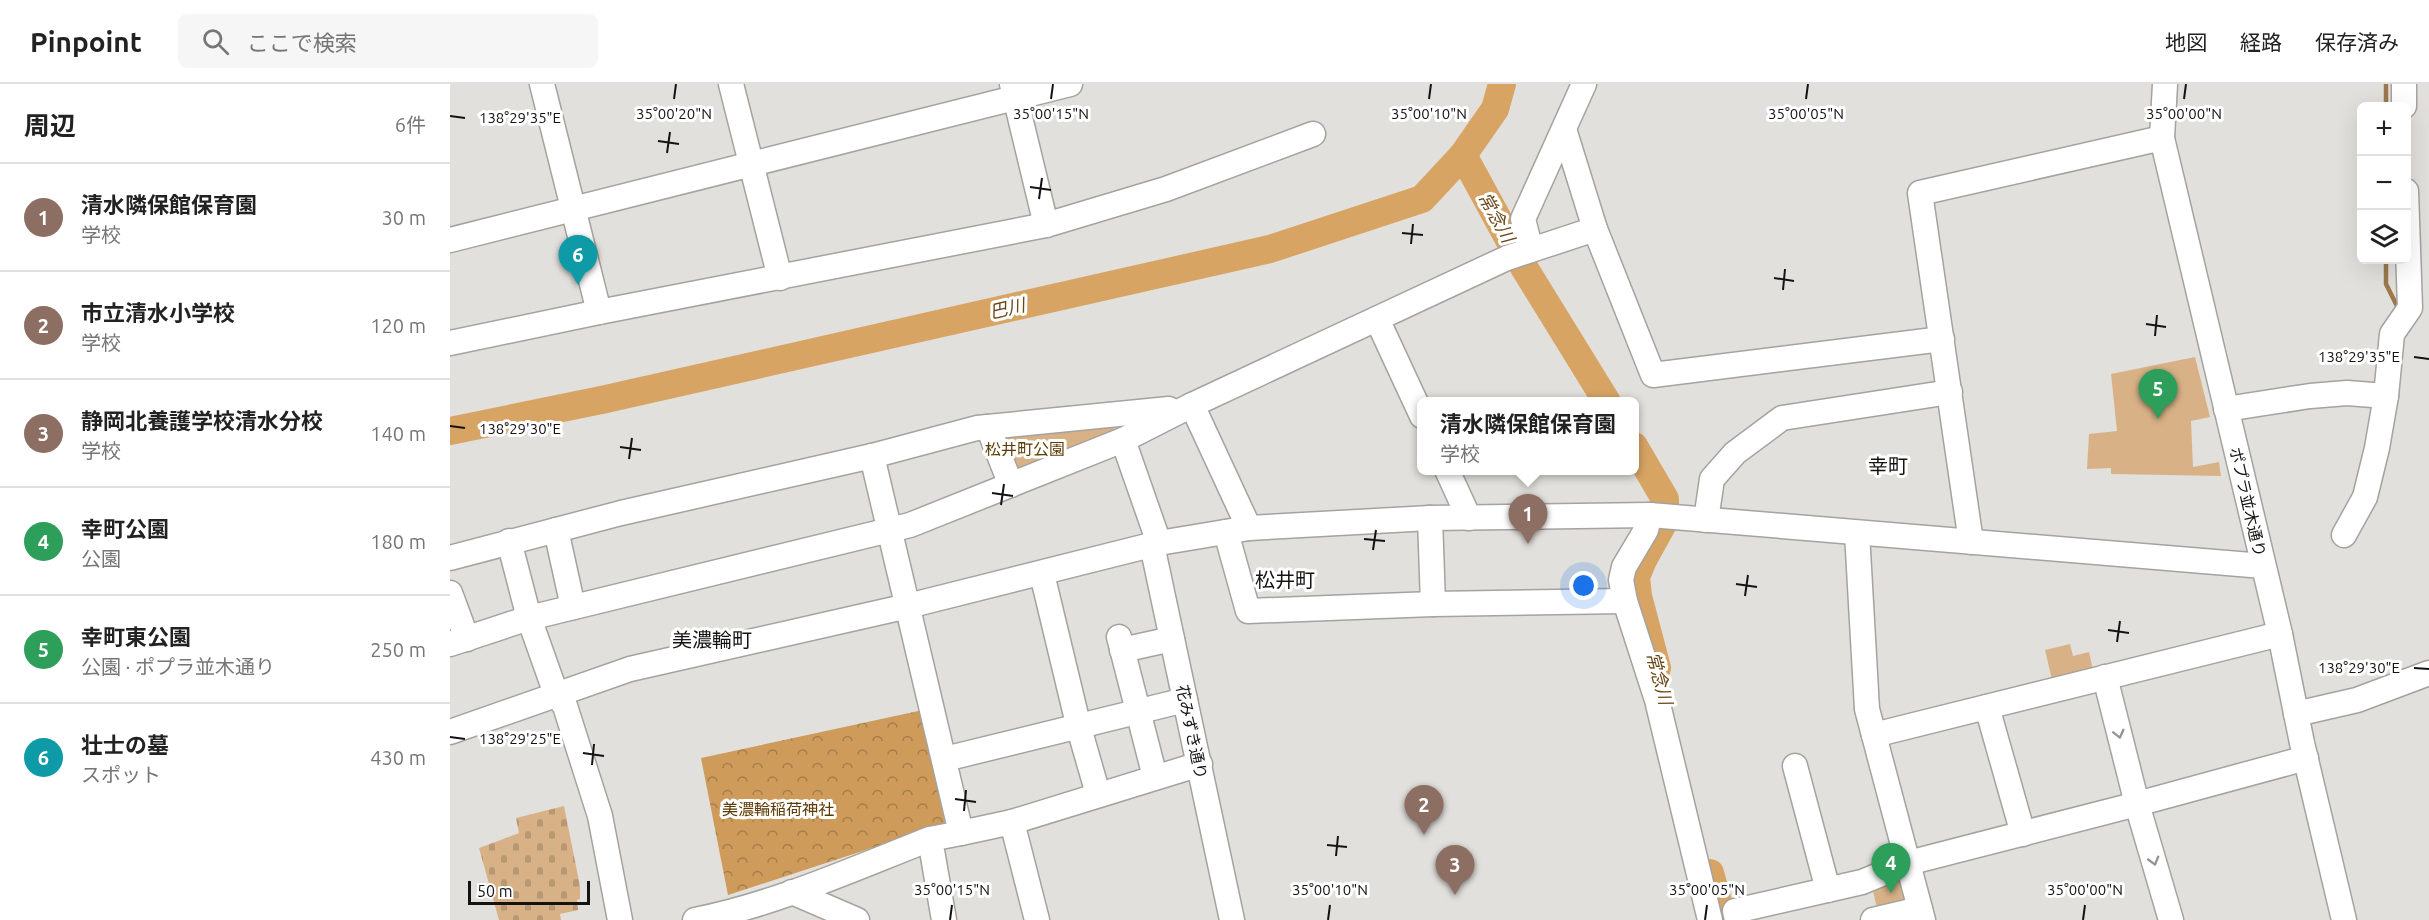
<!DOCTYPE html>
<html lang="ja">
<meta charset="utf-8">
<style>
:root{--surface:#fff;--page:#f6f6f6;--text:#222;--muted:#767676;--line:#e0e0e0;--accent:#b45309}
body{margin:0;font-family:Ubuntu,"Noto Sans JP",sans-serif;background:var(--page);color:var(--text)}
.controls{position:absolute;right:18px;top:18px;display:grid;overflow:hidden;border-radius:9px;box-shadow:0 6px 24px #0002}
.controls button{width:54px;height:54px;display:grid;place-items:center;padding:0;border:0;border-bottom:2px solid var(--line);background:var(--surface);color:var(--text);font:30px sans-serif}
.scale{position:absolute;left:18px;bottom:15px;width:122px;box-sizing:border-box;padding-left:6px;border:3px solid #141312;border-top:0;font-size:16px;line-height:21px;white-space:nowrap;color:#141312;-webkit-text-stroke:4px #fff;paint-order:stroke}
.you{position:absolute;left:1134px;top:502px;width:21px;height:21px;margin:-15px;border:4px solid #fff;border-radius:50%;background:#1a73e8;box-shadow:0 0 0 9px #1a73e833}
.badge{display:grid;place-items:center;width:39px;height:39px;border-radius:50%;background:var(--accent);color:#fff;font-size:20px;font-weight:700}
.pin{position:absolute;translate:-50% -50px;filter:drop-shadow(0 2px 3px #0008)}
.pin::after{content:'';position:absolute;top:32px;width:21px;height:18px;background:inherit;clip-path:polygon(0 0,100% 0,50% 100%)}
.popup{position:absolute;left:967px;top:313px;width:222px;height:78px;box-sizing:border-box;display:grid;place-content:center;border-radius:9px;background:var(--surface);filter:drop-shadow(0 2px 4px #0005);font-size:20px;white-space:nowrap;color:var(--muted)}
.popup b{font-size:22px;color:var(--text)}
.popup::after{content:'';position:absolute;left:50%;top:100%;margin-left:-12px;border:12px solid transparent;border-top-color:var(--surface)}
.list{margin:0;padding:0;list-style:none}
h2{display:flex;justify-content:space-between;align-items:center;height:78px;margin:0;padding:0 24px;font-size:26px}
h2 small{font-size:20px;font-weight:400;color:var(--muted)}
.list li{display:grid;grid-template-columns:39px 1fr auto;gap:18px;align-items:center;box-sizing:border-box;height:108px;padding:0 24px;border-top:2px solid var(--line)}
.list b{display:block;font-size:22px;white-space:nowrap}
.list p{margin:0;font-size:20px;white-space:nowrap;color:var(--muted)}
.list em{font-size:20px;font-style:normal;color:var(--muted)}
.icon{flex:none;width:33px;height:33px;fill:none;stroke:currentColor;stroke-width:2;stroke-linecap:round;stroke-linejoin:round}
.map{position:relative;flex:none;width:1979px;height:836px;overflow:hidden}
header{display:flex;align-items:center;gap:36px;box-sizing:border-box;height:84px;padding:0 30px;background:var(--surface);border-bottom:2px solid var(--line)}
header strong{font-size:28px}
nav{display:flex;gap:33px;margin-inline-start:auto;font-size:21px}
.search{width:420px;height:54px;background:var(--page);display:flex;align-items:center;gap:15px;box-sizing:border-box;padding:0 21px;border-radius:9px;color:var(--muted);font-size:22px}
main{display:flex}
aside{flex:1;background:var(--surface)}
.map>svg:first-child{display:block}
.forest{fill:url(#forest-crowns)}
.cemetery{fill:url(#cemetery-stones)}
.park{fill:#d8b286}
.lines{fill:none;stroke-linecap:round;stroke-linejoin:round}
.stream{stroke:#9c784b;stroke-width:4.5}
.river{stroke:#d7a464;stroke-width:28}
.minor-casing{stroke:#a5a29f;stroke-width:27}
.minor{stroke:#fff;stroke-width:24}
.oneway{stroke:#959594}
.ticks{fill:none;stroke:#141312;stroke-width:2}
.labels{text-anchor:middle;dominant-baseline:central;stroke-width:6;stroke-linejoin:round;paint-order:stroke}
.park-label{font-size:16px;fill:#5d3b05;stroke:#fff}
.street-label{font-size:16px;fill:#141312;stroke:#fff}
.water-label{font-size:18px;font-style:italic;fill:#6b4818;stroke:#fff}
.quarter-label{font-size:20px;fill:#141312;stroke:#fff}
.ticks-label{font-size:15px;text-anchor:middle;fill:#141312;stroke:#fff;stroke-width:6;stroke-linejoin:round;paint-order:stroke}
</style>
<header>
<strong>Pinpoint</strong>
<div class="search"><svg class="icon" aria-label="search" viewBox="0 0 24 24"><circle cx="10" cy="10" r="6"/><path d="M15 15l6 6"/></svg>ここで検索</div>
<nav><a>地図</a><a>経路</a><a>保存済み</a></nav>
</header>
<main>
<aside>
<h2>周辺<small>6件</small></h2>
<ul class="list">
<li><span class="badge" style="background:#8d6e63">1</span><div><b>清水隣保館保育園</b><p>学校</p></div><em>30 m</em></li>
<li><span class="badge" style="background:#8d6e63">2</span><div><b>市立清水小学校</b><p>学校</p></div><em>120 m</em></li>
<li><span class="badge" style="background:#8d6e63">3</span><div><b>静岡北養護学校清水分校</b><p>学校</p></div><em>140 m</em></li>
<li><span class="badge" style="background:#2e9e5b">4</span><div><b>幸町公園</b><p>公園</p></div><em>180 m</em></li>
<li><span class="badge" style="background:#2e9e5b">5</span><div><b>幸町東公園</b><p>公園 · ポプラ並木通り</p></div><em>250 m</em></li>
<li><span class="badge" style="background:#0f9aa8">6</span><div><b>壮士の墓</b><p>スポット</p></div><em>430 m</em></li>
</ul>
</aside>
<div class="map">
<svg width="1979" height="836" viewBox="0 0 1979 836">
<defs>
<pattern id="forest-crowns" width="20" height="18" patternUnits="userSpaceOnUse" patternTransform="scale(1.5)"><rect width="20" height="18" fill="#ce9b5b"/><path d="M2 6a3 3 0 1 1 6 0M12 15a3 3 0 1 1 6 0" fill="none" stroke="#a67d4a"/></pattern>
<pattern id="cemetery-stones" width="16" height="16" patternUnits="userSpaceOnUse" patternTransform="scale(1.5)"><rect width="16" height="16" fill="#d8b286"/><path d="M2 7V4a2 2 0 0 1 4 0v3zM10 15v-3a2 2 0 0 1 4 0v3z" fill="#b89873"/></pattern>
</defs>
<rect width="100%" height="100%" fill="#e2e0dc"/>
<!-- forest -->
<polygon class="forest" points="473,626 495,740 278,811 251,674"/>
<!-- cemetery -->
<polygon class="cemetery" points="114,722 130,802 130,815 127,816 128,826 110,830 111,836 49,836 29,764 69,749 66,734"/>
<!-- park -->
<g class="park">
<polygon points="1745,273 1760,333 1741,337 1743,383 1769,378 1771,392 1661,390 1661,384 1637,385 1639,350 1667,347 1661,290"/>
<polygon points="660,335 669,354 563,394 546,346"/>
<polygon points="1620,560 1623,572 1639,568 1644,590 1603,600 1595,566"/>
<polygon points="1453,793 1460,815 1428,829 1422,802"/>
</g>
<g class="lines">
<!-- stream -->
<g class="stream">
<polyline points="1936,22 1936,0"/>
<polyline points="1936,176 1936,200 1949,226"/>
</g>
<!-- river -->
<g class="river">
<polyline points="1013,71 1075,185 1157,318"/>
<polyline points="0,347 156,315 820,165 972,115 1013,71 1045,25 1052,0"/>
<polyline points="1184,362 1215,415 1215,436 1193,476 1186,493 1188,512 1207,584"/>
<polyline points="1260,789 1273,836"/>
</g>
<!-- minor casing -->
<g class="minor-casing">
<g id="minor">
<polyline points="92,0 149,228"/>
<polyline points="281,0 330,194"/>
<polyline points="562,0 596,141"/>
<polyline points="1715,0 1712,54 1830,550 1852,659 1894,836"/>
<polyline points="1954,0 1954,22"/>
<polyline points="1114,45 1145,145 1203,291 1492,255"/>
<polyline points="0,156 620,0"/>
<polyline points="1081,166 1073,135 1134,0"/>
<polyline points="927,235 972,332"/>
<polyline points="0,259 149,228 596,141 716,105 863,50"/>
<polyline points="742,321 799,444"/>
<polyline points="1776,325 1860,312 1897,309 1936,312"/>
<polyline points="538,343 561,401"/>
<polyline points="673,356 709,459"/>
<polyline points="422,372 511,749 480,755 494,836"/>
<polyline points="997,386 1019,434"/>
<polyline points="1200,431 1196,446 1174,483 1171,496 1175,517 1207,616 1260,836"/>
<polyline points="980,434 983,520"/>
<polyline points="1256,436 1262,395 1285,369 1332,334 1500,308"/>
<polyline points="106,446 123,523"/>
<polyline points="776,448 798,527 983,520 1175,517"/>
<polyline points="1407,449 1417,625 1473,836"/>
<polyline points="1894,451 1915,413 1927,364 1936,312 1942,250 1960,224 1956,107"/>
<polyline points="59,457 79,534 106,610 115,622 150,732 170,836"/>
<polyline points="1521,458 1470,109 1712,54"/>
<polyline points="702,461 782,836"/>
<polyline points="0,474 171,429 422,372 527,344 719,325"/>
<polyline points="592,490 629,644 648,710"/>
<polyline points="0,509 17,555"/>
<polyline points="669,553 705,693"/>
<polyline points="0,560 79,534 460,441 673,356 742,321 1057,174 1145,145"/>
<polyline points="672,566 722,555"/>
<polyline points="1655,593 1687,720 1721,836"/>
<polyline points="1537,623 1573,750"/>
<polyline points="1846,630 1907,616 1979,589"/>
<polyline points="0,648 180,585 458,522 709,459 799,444 980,434 1200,431 1813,482"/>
<polyline points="1424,651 1830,550"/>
<polyline points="495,675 735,616"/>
<polyline points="1345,682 1378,806"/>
<polyline points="562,738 587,836"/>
<polyline points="511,749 562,738 750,680"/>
<polyline points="342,808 407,836"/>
<path d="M245,836C326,820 403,785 480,755"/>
<polyline points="1287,836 1285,827 1412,798 1458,779 1687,720 1856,674"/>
<polyline points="1423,836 1470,825"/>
</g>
</g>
<!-- minor -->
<use href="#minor" class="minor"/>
</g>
<!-- one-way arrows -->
<defs><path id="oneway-chevron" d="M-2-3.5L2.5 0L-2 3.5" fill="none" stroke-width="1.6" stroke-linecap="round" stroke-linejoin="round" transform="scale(1.5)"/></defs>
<g class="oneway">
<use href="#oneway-chevron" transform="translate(1669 650) rotate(76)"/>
<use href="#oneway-chevron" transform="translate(1704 777) rotate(74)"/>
</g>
<!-- ticks -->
<path class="ticks" d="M224,15L226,0M601,15L603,0M979,15L981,0M1356,15L1358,0M1734,15L1736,0M0,32L15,34M208,57L229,60M217,69L220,48M580,103L601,106M589,115L592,94M952,149L973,151M961,160L963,140M1324,194L1344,197M1333,206L1335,185M1696,240L1716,243M1705,252L1707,231M1964,273L1979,275M0,342L15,344M170,363L191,366M179,375L182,354M542,409L563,412M551,421L554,400M914,455L935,457M923,466L926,446M1286,500L1307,503M1295,512L1298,491M1658,546L1679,549M1667,558L1670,537M1964,584L1979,585M0,653L15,655M133,669L154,672M142,681L144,660M505,715L526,718M514,727L516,706M877,761L897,763M886,772L888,752M500,836L502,821M878,836L880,821M1255,836L1257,821M1633,836L1635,821"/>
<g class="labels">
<!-- park labels -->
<g class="park-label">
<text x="575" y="365">松井町公園</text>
<text x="328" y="725">美濃輪稲荷神社</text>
</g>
<!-- street labels -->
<g class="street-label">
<text transform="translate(1798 418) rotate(77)">ポプラ並木通り</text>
<text transform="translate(742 648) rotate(78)">花みずき通り</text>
</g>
<!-- water labels -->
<g class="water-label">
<text transform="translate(1047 133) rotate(61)">常念川</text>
<text transform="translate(557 224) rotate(-13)">巴川</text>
<text transform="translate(1210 594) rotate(75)">常念川</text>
</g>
<!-- quarter labels -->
<g class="quarter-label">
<text x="1438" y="381">幸町</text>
<text x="835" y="495">松井町</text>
<text x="262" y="555">美濃輪町</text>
</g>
</g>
<g class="ticks-label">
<text x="224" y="35">35°00'20"N</text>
<text x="601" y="35">35°00'15"N</text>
<text x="979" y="35">35°00'10"N</text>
<text x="1356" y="35">35°00'05"N</text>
<text x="1734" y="35">35°00'00"N</text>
<text x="70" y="39">138°29'35"E</text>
<text x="1909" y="278">138°29'35"E</text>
<text x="70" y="350">138°29'30"E</text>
<text x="1909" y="589">138°29'30"E</text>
<text x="70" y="660">138°29'25"E</text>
<text x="502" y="811">35°00'15"N</text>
<text x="880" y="811">35°00'10"N</text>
<text x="1257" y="811">35°00'05"N</text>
<text x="1635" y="811">35°00'00"N</text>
</g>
</svg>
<div class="controls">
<button>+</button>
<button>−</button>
<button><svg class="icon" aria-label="layers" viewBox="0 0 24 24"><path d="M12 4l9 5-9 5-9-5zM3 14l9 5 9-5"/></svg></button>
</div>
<div class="scale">50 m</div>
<div class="you"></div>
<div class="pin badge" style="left:1078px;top:460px;background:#8d6e63">1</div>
<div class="popup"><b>清水隣保館保育園</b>学校</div>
<div class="pin badge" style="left:974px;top:751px;background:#8d6e63">2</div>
<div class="pin badge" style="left:1005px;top:811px;background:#8d6e63">3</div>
<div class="pin badge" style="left:1441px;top:809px;background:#2e9e5b">4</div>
<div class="pin badge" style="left:1708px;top:335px;background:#2e9e5b">5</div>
<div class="pin badge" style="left:128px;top:201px;background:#0f9aa8">6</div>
</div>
</main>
